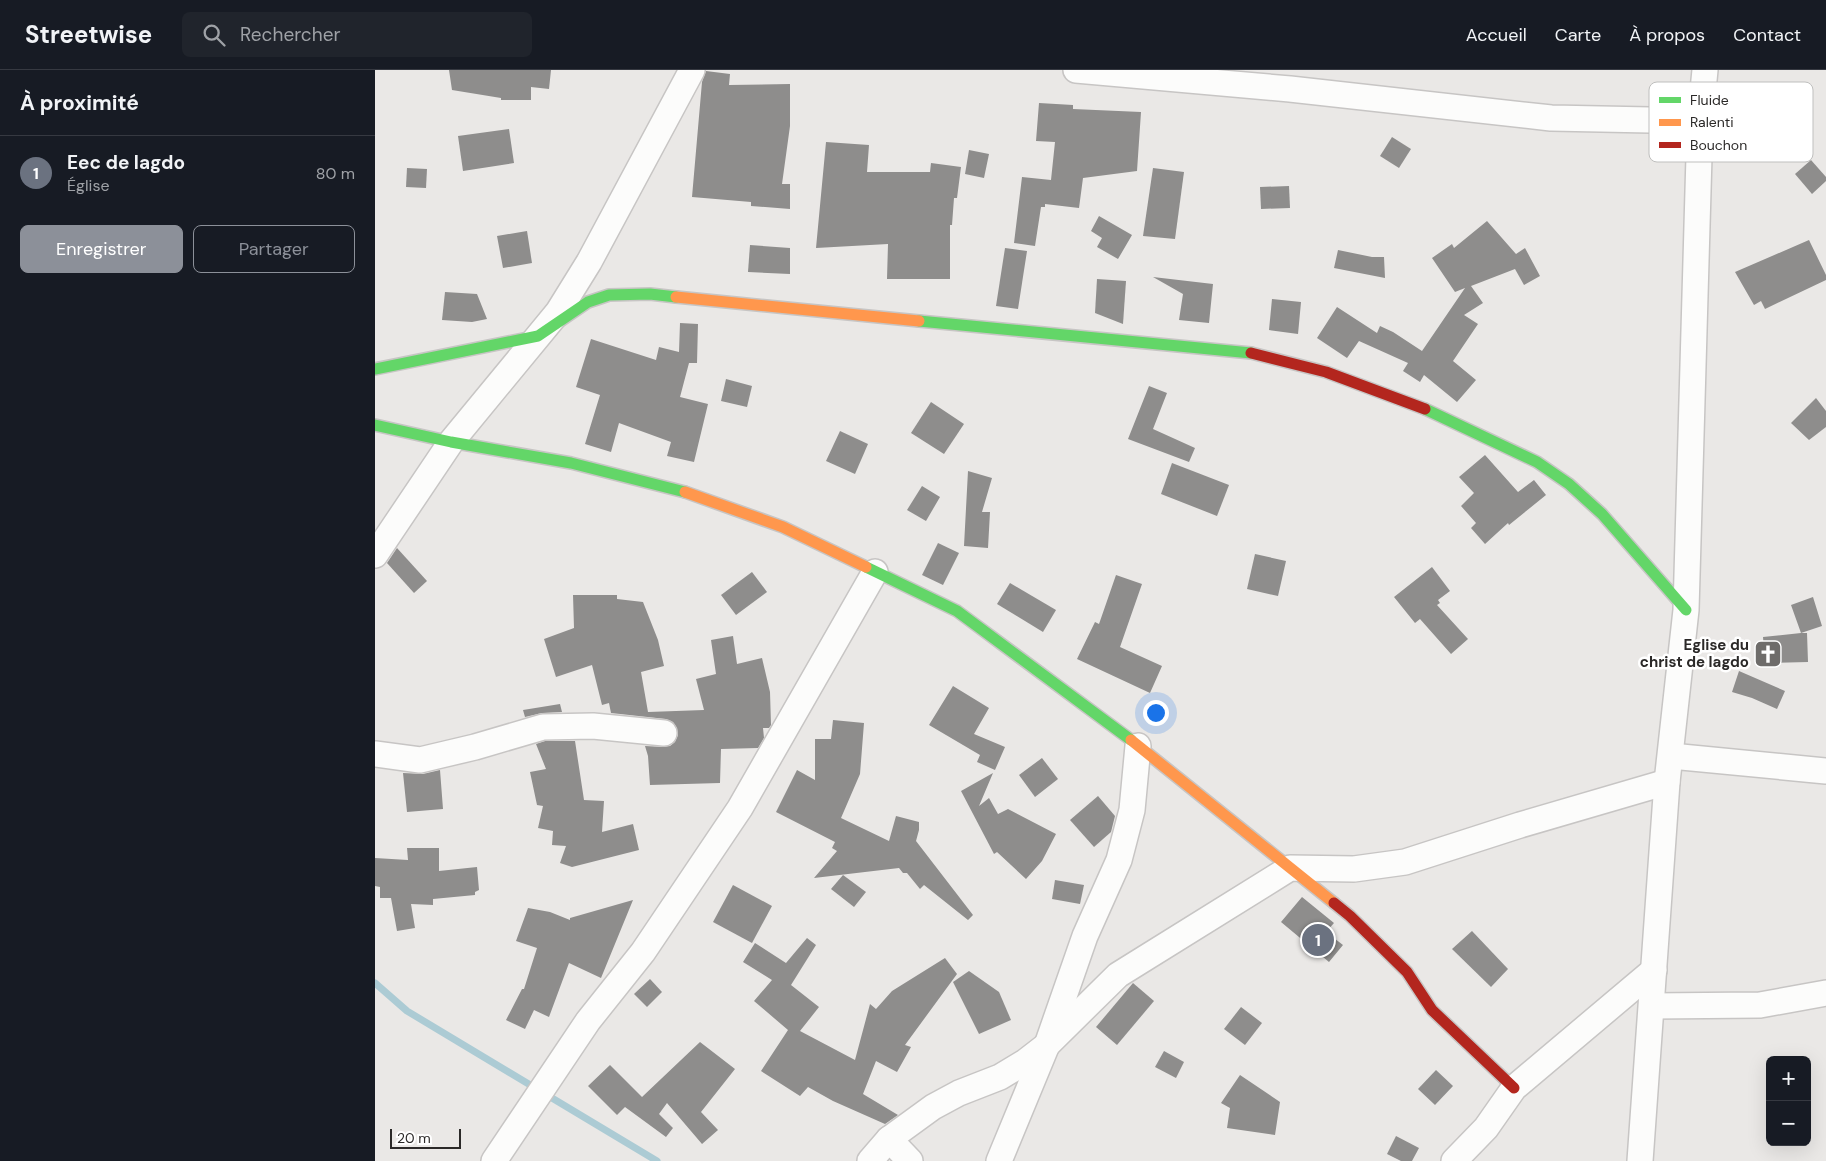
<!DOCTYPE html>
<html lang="fr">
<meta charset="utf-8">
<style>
:root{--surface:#171b24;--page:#20242c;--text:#f1f3f6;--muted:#9ea1a6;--line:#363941;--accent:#8c9099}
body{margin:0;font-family:"DM Sans",sans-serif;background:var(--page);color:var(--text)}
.controls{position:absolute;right:15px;bottom:15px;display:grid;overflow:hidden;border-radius:8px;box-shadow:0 5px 20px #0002}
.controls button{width:45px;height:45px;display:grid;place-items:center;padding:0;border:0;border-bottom:1px solid var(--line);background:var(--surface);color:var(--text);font:25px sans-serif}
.scale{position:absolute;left:15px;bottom:12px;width:71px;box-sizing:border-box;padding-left:5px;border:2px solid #2b2928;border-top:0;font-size:14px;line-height:18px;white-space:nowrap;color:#2b2928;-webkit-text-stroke:4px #fff;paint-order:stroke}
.you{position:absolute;left:780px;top:642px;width:18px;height:18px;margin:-12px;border:4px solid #fff;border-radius:50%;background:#1a73e8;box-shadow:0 0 0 8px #1a73e833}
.badge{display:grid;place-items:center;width:32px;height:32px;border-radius:50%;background:var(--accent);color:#fff;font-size:16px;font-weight:700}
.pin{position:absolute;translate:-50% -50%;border:2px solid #fff;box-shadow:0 1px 5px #0006}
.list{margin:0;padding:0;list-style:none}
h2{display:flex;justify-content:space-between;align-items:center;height:65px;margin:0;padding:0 20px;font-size:21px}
h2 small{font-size:16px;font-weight:400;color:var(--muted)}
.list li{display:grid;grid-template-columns:32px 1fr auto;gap:15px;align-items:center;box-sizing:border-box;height:75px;padding:0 20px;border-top:1px solid var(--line)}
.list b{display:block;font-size:19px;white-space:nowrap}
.list p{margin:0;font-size:16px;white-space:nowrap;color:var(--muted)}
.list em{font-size:16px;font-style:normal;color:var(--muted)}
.actions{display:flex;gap:10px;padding:15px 20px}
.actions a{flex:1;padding:11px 0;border:1px solid var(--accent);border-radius:8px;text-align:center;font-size:18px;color:var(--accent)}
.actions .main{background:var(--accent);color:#fff}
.icon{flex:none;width:28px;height:28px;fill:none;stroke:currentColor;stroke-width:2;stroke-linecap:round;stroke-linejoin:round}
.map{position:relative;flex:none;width:1451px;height:1091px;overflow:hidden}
header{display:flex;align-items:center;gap:30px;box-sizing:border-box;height:70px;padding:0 25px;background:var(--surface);border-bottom:1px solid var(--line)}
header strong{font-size:24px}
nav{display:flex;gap:28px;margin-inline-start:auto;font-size:18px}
.search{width:350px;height:45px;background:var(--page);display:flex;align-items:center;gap:12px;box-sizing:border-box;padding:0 18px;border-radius:8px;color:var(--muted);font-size:19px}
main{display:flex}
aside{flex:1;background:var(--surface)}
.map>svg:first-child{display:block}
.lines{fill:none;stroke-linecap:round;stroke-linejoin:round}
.stream{stroke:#accbd4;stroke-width:7}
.building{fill:#8e8d8c}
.street-casing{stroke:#c7c5c4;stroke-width:28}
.fast-casing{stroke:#c7c5c4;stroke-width:14}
.slow-casing{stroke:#c7c5c4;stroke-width:14}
.jam-casing{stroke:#c7c5c4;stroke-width:14}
.street{stroke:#fcfcfb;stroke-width:25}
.fast{stroke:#63d668;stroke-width:11}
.slow{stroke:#ff974d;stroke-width:11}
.jam{stroke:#b3261e;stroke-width:11}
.labels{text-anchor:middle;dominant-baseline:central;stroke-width:5;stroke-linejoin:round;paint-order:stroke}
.poi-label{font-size:15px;font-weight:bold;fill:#2b2928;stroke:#fff;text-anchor:end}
.key{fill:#fff;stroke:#bfbfbe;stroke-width:1}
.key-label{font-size:14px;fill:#2b2928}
</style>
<header>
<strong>Streetwise</strong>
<div class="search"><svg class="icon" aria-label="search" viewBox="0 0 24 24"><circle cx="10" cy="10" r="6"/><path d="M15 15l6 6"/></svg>Rechercher</div>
<nav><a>Accueil</a><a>Carte</a><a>À propos</a><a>Contact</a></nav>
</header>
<main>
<aside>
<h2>À proximité<small></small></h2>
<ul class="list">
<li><span class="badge" style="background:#6b7280">1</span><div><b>Eec de lagdo</b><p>Église</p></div><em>80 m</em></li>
</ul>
<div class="actions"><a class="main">Enregistrer</a><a>Partager</a></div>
</aside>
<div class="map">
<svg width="1451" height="1091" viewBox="0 0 1451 1091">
<rect width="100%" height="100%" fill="#eae8e6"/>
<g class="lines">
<!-- stream -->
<polyline class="stream" points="0,913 32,941 282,1091"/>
</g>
<!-- building -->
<g class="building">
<polygon points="74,0 176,0 174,19 156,17 156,30 126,30 126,28 77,20"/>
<polygon points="331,1 355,4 354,15 415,14 415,56 407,114 415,114 415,139 376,136 376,132 317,127 327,12"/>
<polygon points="664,33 698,35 698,39 766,42 762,101 708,108 704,138 670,134 670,137 666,137 660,176 639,173 647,107 676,110 680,72 661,71"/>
<polygon points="134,59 139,93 88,101 83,66"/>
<polygon points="1017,67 1036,79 1024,98 1005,86"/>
<polygon points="451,72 494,75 492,102 555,102 556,93 586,97 582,128 579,128 577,155 575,155 575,209 512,209 513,174 441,178"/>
<polygon points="594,80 614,84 609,108 590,104"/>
<polygon points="1436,90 1451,107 1451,111 1437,124 1420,104"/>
<polygon points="32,98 52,99 51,118 31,117"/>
<polygon points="778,98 809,102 800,169 768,166"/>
<polygon points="914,116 915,138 886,139 885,117"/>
<polygon points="724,146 757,165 743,189 722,177 727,168 716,161"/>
<polygon points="1112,151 1141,184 1150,178 1165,206 1149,215 1140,199 1096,216 1108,233 1089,245 1103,254 1078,291 1101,310 1082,332 1049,305 1045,312 1028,301 1033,293 984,271 972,288 942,268 962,237 1002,263 1005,256 1018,262 1047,281 1090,218 1080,222 1057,188 1077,174 1079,178"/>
<polygon points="152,161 157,193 128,198 122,166"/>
<polygon points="1434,170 1451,205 1451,210 1390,239 1386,231 1379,235 1360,202"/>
<polygon points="375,175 415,178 415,204 373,202"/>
<polygon points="630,178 652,181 643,239 621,236"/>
<polygon points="963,180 997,187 1009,187 1010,208 959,198"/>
<polygon points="778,207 838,214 834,253 804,250 808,224"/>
<polygon points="722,209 751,211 748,254 720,243"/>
<polygon points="70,222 102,224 112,249 97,252 67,250"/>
<polygon points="897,229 926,232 923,264 894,260"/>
<polygon points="305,253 323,254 322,293 314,293 305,327 333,334 319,392 292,386 296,372 244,353 236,382 210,374 225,325 201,317 216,269 281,290 284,277 304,282"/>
<polygon points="351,309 377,316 372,337 346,331"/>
<polygon points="774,316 792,323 778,359 820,378 814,392 753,369"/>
<polygon points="1441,328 1451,341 1451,357 1434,370 1416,353"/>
<polygon points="556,332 589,354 569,384 536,363"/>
<polygon points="465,361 493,374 480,404 451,391"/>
<polygon points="1110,385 1143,422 1159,410 1171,425 1134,455 1133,453 1110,474 1096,458 1101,453 1086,436 1099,423 1084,407"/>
<polygon points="797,393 854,415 842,446 786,424"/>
<polygon points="593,401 617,408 607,442 615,442 613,478 589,476"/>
<polygon points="547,416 565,427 551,451 532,440"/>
<polygon points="563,473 584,483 568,515 547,505"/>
<polygon points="22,478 52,511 39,523 12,493"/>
<polygon points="880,484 911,491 903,526 872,519"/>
<polygon points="1057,497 1075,521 1063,530 1065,533 1062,535 1093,569 1076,584 1045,549 1040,553 1019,527"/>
<polygon points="377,502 392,522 361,545 346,525"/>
<polygon points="741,505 767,514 745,577 787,596 775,623 702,589 720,552 724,554"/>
<polygon points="635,513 681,540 668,562 622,534"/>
<polygon points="198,525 242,525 242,529 268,532 283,570 289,596 266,602 273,642 329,640 321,609 341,604 336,570 358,566 362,594 387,588 395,622 396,655 394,658 388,658 389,668 383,678 346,679 345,713 275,715 273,686 270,676 288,677 295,676 300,672 303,665 302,658 298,652 291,649 236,643 234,633 227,635 217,595 181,607 169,569 199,558"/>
<polygon points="1438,527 1447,556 1426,563 1432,563 1433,592 1390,593 1388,567 1426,563 1416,535"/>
<polygon points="1364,601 1410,621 1402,639 1377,628 1357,622"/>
<polygon points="578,616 614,638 599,664 630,677 620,700 602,692 605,685 554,655"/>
<polygon points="185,634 187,642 167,643 150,647 148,640"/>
<polygon points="458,650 489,653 485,704 466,748 514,771 521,746 544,752 544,760 541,771 598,845 593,850 549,815 545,819 532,803 528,803 524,798 439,808 462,781 457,778 460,772 401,742 422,700 440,710 440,669 456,669"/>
<polygon points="170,671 200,671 209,730 229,731 227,762 258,754 264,780 197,797 185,793 191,776 177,775 178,761 163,758 168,736 162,735 155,702 171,699 161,674"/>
<polygon points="667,688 683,709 660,727 644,705"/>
<polygon points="65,700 68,739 32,742 28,703 48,704"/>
<polygon points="618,703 604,736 614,728 623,744 633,739 681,764 667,791 651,809 622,782 619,784 586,721"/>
<polygon points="723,726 740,746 736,762 719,777 695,750"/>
<polygon points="32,778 64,778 64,801 102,797 104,820 100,822 100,825 58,829 58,835 36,834 40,858 22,861 16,828 5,828 5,817 0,816 0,788 33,790"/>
<polygon points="468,805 491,822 479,837 456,819"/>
<polygon points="680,810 709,815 705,834 677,829"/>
<polygon points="358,815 397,836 377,873 338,852"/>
<polygon points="927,827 959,853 951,862 968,875 954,892 906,852"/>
<polygon points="258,830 226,908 194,893 174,947 159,940 150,959 131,950 147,919 149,919 162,878 141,871 153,838 175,842 195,850 195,848"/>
<polygon points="1097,861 1133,899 1116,917 1077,879"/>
<polygon points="432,868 441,875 416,915 444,937 425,961 480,990 495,934 501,939 517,921 570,888 582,904 530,975 536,977 522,1002 501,991 488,1024 523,1045 510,1054 458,1031 433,1017 425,1026 386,1001 413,960 379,931 397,910 368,892 380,873 411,893"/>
<polygon points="594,901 624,922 636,950 604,964 578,912"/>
<polygon points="275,909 287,922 272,937 259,924"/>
<polygon points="758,913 779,931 742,975 721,957"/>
<polygon points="866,937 887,953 870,975 849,959"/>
<polygon points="325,972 360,999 326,1042 343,1060 327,1074 292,1033 284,1044 298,1058 291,1067 250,1037 242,1045 213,1016 235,995 267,1027"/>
<polygon points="789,981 809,992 801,1008 780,997"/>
<polygon points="1061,1000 1078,1016 1060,1035 1043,1019"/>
<polygon points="865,1005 905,1032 900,1065 852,1058 855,1038 846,1033"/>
<polygon points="1021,1066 1044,1078 1037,1091 1026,1091 1012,1084"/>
</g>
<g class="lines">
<!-- street casing -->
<g class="street-casing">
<g id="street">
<polyline points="701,0 915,19 1176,48 1325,51"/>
<polyline points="0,485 76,372 183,242 214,192 317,0"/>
<polyline points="0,684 45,690 100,677 168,657 218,656 289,663"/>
<polyline points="1296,686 1451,701"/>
<polyline points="1277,936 1385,935 1451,923"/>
<polyline points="514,1069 535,1091"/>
<polyline points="119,1091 213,951 268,882 365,738 500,502"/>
<polyline points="495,1091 514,1069 558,1037 584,1023 625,1007 650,992 672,975 743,905 915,798 979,799 1030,792 1145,755 1292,712"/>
<polyline points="624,1091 672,975 710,866 744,790 757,740 763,676"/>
<polyline points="1079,1091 1111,1058 1139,1018 1279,900"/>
<polyline points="1265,1091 1292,712 1311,540 1325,51 1330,0"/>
</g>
</g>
<!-- fast casing -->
<g class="fast-casing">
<g id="fast">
<polyline points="544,251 876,283"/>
<polyline points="0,299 163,266 213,232 234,225 275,224 301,227"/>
<polyline points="1050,339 1162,392 1194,414 1227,444 1311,540"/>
<polyline points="0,355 76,372 196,393 310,422"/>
<polyline points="491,497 582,541 756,670"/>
</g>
</g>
<!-- slow casing -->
<g class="slow-casing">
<g id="slow">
<polyline points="301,227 544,251"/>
<polyline points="310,422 408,457 491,497"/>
<polyline points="756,670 959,833"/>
</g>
</g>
<!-- jam casing -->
<g class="jam-casing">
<g id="jam">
<polyline points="876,283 951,302 1050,339"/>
<polyline points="959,833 975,846 1032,902 1057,940 1139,1018"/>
</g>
</g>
<!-- street -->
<use href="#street" class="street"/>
<!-- fast -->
<use href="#fast" class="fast"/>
<!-- slow -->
<use href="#slow" class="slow"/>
<!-- jam -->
<use href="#jam" class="jam"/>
</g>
<!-- icons -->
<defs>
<g id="church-square" transform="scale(1.4375)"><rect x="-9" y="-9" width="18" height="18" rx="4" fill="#6e6c6a" stroke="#fff"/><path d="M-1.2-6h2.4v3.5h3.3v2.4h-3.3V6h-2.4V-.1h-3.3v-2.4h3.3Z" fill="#fff"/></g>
</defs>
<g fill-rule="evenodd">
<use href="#church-square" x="1393" y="584"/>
</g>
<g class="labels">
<!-- poi labels -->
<g class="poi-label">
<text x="1374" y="575">Eglise du<tspan x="1374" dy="17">christ de lagdo</tspan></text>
</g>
</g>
<!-- legend -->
<rect x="1274" y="12" width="164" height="80" rx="8" class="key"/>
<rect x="1284" y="27" width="22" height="6" fill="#63d668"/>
<rect x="1284" y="49" width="22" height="7" fill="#ff974d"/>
<rect x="1284" y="72" width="22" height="6" fill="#b3261e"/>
<g class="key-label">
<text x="1315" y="35">Fluide</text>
<text x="1315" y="57">Ralenti</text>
<text x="1315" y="80">Bouchon</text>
</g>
</svg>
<div class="controls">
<button>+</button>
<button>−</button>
</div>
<div class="scale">20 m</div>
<div class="you"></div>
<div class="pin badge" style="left:943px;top:870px;background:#6b7280">1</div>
</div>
</main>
